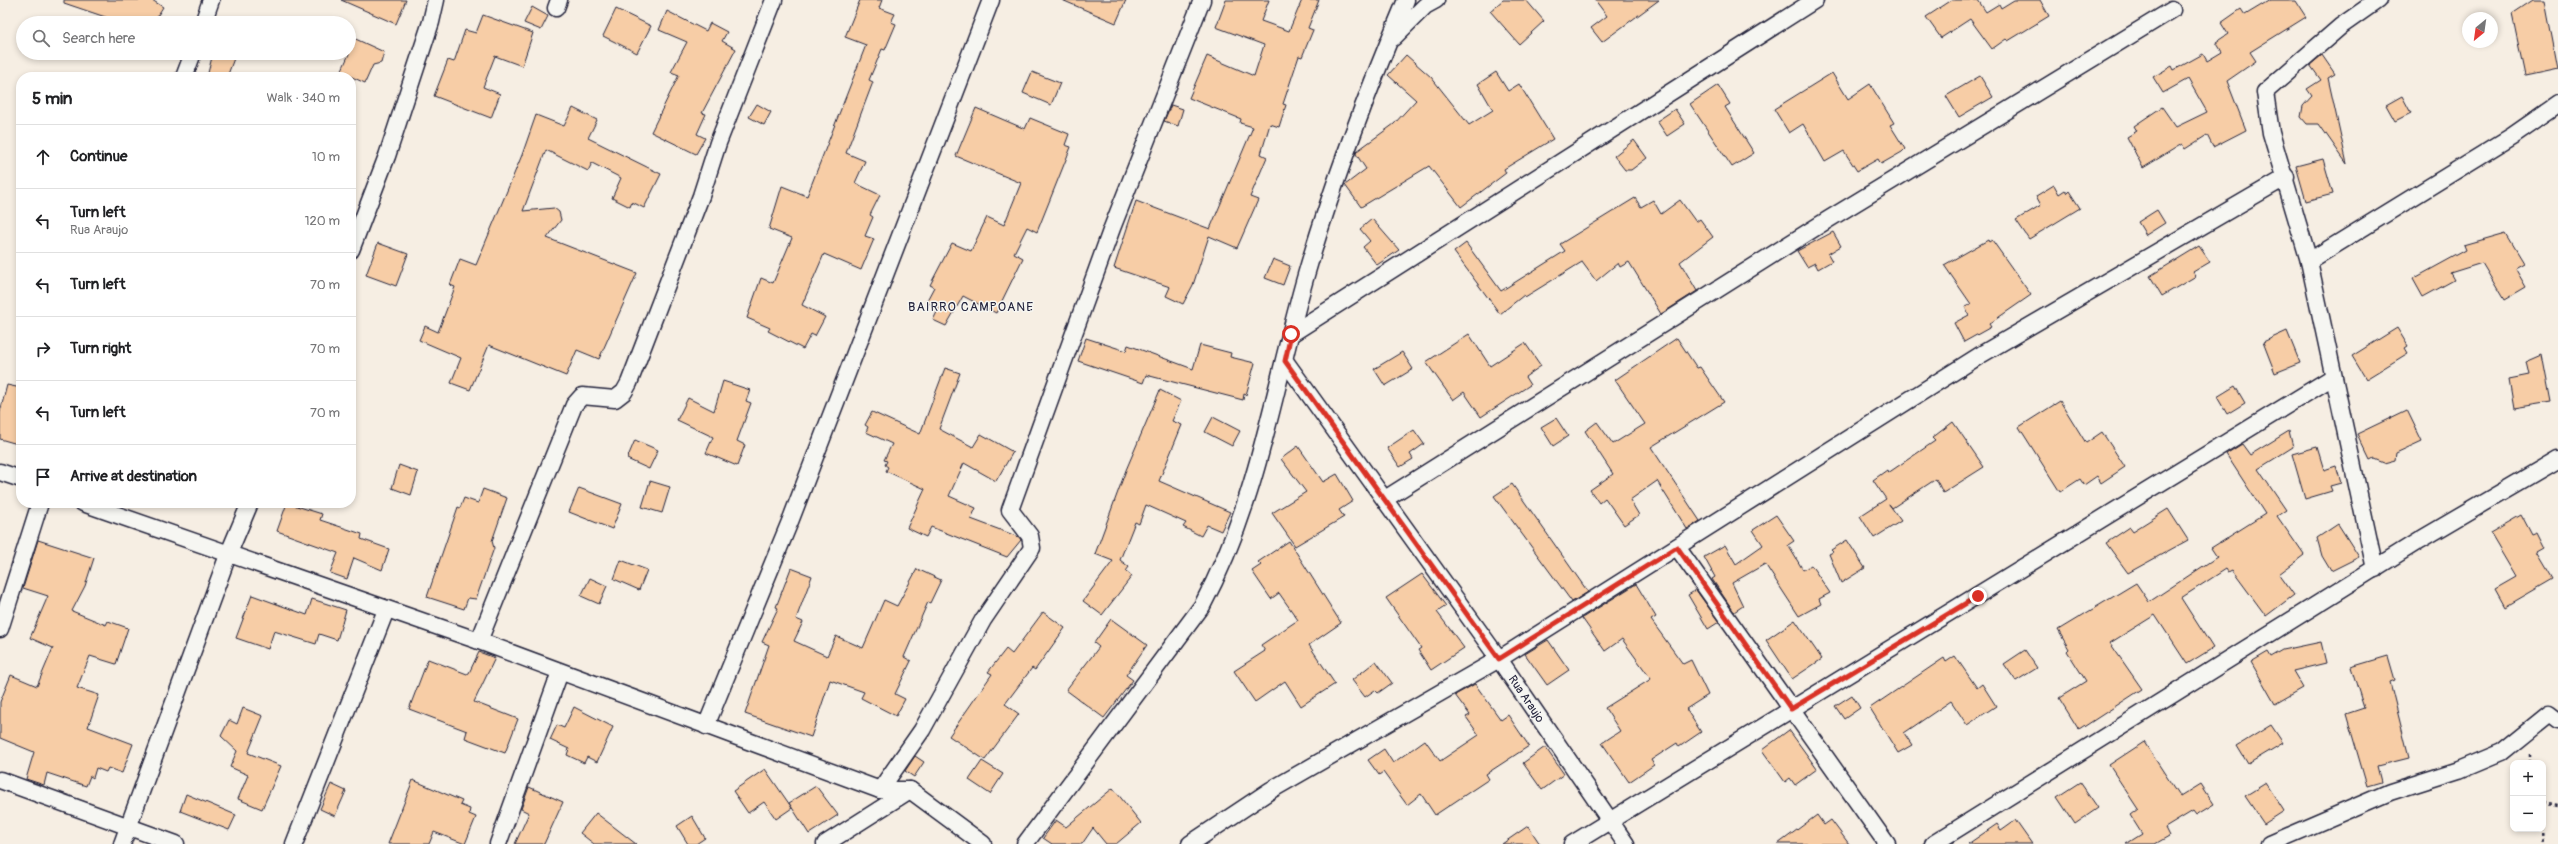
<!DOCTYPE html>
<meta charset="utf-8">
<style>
:root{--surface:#fff;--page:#f2f2f2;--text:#202124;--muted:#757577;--line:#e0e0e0}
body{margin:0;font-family:Pangolin,sans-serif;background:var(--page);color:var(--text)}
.controls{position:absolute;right:12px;bottom:12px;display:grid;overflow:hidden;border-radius:8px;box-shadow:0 2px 6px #0003}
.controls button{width:36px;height:36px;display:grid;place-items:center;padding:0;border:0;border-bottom:1px solid var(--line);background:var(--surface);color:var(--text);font:20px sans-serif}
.compass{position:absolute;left:2462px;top:12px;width:36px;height:36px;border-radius:50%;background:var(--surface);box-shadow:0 2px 6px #0003;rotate:209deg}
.stop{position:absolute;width:12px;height:12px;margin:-9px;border:3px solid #d93025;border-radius:50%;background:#fff}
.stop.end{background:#d93025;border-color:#fff;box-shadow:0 1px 4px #0008}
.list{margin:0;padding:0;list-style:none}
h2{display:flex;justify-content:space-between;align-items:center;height:52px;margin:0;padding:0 16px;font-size:17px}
h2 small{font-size:13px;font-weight:400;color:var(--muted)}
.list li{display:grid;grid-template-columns:26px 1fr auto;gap:12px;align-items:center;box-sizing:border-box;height:64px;padding:0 16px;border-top:1px solid var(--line)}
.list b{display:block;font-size:15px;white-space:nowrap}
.list p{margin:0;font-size:13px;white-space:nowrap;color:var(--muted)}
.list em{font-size:13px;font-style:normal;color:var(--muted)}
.icon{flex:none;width:22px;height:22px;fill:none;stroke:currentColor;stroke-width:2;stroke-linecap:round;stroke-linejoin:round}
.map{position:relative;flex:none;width:2558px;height:844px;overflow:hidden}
.search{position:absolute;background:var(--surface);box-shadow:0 2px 6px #0003;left:16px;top:16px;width:340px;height:44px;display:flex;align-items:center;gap:10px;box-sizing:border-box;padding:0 14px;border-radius:22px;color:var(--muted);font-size:15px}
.panel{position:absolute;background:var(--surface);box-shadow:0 2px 6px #0003;left:16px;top:72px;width:340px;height:436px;border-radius:16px}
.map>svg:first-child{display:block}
.building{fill:#f7cda6;stroke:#22223b}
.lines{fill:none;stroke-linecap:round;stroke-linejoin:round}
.street-casing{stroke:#22223b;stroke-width:19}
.path{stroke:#22223b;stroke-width:2.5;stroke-dasharray:3 3;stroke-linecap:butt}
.street{stroke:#f6f6f2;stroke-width:16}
.route{stroke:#d93025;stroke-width:5}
.labels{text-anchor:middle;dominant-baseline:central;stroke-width:3;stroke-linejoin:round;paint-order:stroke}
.street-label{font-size:12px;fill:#22223b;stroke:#f6f6f2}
.neighbourhood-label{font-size:13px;letter-spacing:1px;fill:#22223b;stroke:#f6f6f2}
</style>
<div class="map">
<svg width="2558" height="844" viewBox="0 0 2558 844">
<rect width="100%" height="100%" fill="#f6eee3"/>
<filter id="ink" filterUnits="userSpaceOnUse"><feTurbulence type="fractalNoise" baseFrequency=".025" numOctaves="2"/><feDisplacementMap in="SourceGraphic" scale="8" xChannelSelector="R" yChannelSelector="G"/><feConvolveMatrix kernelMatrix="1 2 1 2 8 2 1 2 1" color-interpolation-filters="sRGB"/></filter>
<g filter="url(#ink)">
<!-- building -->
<g class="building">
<polygon points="64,0 152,0 163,7 153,23 123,23 64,3"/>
<polygon points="341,0 406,0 396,24"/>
<polygon points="860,0 882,0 879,8 895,14 891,22 896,24 885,50 882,49 869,80 873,82 846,153 865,161 855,183 880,195 870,215 873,217 865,236 874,239 861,270 824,254 802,305 825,317 815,336 811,334 803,349 768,331 770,328 747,318 761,278 773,283 792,238 769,229 782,186 807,196 866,45 845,37"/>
<polygon points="1062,0 1126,0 1116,23"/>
<polygon points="1226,0 1269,0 1261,21 1289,31 1302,0 1319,0 1308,28 1313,30 1302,57 1299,56 1283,104 1286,105 1279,127 1270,124 1261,154 1267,157 1250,197 1258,200 1237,248 1209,236 1193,285 1183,304 1166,296 1170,287 1114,268 1136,201 1210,229 1253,127 1240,123 1241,119 1189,98 1207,56 1254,76 1264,45 1216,27"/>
<polygon points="1503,0 1526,0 1544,21 1519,44 1490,11"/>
<polygon points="1595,0 1659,0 1602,42 1591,28 1607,16"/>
<polygon points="1952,0 1978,0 1986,12 1999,4 2001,8 2014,0 2040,0 2049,16 2008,41 2006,39 1992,49 1970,19 1941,38 1926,17"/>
<polygon points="2270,0 2295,0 2306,17 2250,52 2256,61 2227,81 2246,130 2213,147 2207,135 2185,149 2182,144 2143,168 2127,137 2137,131 2134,126 2162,107 2176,127 2207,112 2188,79 2163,93 2153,77 2172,66 2174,70 2203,54 2207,61 2222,52 2216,42 2228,34 2221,23 2241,9 2245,15"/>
<polygon points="2533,0 2545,0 2558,69 2525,76 2512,14"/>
<polygon points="532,7 548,16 541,30 524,23"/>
<polygon points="616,9 651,26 637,53 603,36"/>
<polygon points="667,11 706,31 710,23 727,32 722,41 736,49 702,113 706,114 697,134 705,138 696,154 651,132 679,75 671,72 687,42 659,30"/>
<polygon points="483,15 533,33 522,66 495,56 483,87 500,94 491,118 434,96 448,60 454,62 465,30 476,33"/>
<polygon points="349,36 384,52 381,63 373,65 365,83 341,72 349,54"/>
<polygon points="213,53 236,53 227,77 207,77"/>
<polygon points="1406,55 1431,77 1469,125 1493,110 1478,84 1496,72 1508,91 1519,84 1553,139 1504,169 1506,173 1461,207 1429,166 1361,207 1345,185 1366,169 1356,154 1357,151 1394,124 1416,100 1388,75"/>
<polygon points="2322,55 2335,74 2328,78 2347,164 2319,124 2307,124 2301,117 2303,106 2312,96 2307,89 2321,80 2310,65"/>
<polygon points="1032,72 1060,83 1051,105 1023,93"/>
<polygon points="1832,73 1848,99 1870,84 1894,123 1890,125 1905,149 1902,152 1881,164 1878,159 1857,171 1844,151 1825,162 1803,124 1789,133 1774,109"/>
<polygon points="1980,76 1993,97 1959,117 1946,96"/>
<polygon points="1718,85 1730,104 1725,107 1754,153 1732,167 1690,104"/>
<polygon points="2402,96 2411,113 2395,121 2386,105"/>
<polygon points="757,104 771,112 764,125 749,117"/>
<polygon points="1171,105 1183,109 1178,126 1164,121"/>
<polygon points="573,108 597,120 588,138 661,174 644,208 632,202 630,207 612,198 621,178 592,163 588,171 546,150 523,211 554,208 559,212 561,220 547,238 637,273 599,359 577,350 566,376 489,345 470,390 451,383 461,358 419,340 425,326 438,332 455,287 450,285 460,259 476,265 522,155 536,115 564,126"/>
<polygon points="976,108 1025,129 1030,118 1069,134 1065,145 1071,147 1037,232 1027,227 1014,253 1023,258 996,313 963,296 946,326 933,320 939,308 926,302 934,287 930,285 952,243 971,251 987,217 1004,225 1021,183 956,156"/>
<polygon points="1675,109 1685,124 1667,136 1657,121"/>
<polygon points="1634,140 1647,158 1631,170 1625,170 1614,156"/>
<polygon points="2323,159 2333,194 2306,201 2296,166"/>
<polygon points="2054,185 2059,194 2065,190 2067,193 2069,191 2080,208 2029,239 2016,220 2041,205 2036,196"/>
<polygon points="1635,198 1641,207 1653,200 1661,214 1680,200 1696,222 1700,219 1713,237 1680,262 1697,291 1661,314 1629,262 1620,267 1618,263 1596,281 1582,262 1525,297 1524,295 1500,314 1454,252 1466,243 1501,291 1565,251 1560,244"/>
<polygon points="2157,210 2165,223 2146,235 2138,222"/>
<polygon points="1372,219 1399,250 1377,265 1363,247 1370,241 1360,229"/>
<polygon points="1833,232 1841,246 1828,254 1832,261 1818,269 1815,263 1807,267 1797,251"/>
<polygon points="2506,233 2524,263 2515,268 2526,287 2504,300 2482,263 2450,273 2454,280 2423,297 2413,279 2466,250 2464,245"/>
<polygon points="1988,240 1989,242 1992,240 2031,295 1989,324 1991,327 1964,342 1954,323 1969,315 1965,307 1971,304 1944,265"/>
<polygon points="378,243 408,254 396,286 366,275"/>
<polygon points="2199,246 2210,262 2193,272 2196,276 2162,296 2150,276"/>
<polygon points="1273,259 1290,266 1283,285 1265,278"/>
<polygon points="2397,328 2408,346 2405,348 2408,353 2366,379 2352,356"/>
<polygon points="2287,331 2300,363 2275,373 2263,342"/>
<polygon points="1469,334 1490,366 1525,343 1541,366 1525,377 1530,385 1481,417 1464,392 1453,400 1426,362"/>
<polygon points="1086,338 1126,351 1128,345 1193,369 1200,345 1231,353 1230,357 1255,363 1246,395 1244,394 1243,400 1146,375 1143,383 1078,361"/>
<polygon points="1677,338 1697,368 1700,367 1724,402 1651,447 1700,521 1687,529 1657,481 1630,500 1639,515 1624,525 1605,498 1599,503 1590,490 1613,474 1585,431 1597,422 1613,444 1645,424 1615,380"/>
<polygon points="1402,352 1413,369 1385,386 1374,369"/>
<polygon points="2542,355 2551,402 2514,408 2509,379 2529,375 2526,362"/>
<polygon points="945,368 960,373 939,429 973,447 981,434 1013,452 996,481 964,463 949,496 976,508 971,519 1019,537 1021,540 1007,557 931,527 926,537 907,528 925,489 886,471 888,467 885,465 887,461 884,460 892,444 866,432 868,427 865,425 872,412 920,434"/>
<polygon points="723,381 750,390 746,401 751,403 737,441 745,445 737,466 706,453 713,437 677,420 688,398 714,411"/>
<polygon points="7,385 21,388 21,445 0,439 0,412"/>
<polygon points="2235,386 2245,403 2227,414 2217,397"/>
<polygon points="1160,390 1181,401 1172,421 1182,425 1159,481 1230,512 1221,531 1207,525 1201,536 1183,527 1186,523 1146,505 1139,524 1135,522 1120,560 1129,567 1126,571 1132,576 1102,615 1083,601 1113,561 1095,554 1126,470"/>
<polygon points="2060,401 2086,443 2102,432 2125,467 2101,483 2097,476 2084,485 2080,479 2060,492 2019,427"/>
<polygon points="2407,410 2422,441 2396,453 2395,460 2384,463 2374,459 2370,461 2357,434"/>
<polygon points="1213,417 1240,431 1232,446 1205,432"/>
<polygon points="1556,418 1568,436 1553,446 1541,427"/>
<polygon points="1953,422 1984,467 1943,493 1936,479 1892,508 1889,504 1901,521 1874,538 1860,516 1886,499 1873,480 1887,470 1888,473 1935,441 1932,438"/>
<polygon points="1414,430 1424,444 1410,454 1413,459 1400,467 1387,448"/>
<polygon points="2289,431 2293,447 2258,469 2286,510 2277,516 2304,555 2279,574 2294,595 2266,616 2232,570 2228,572 2226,569 2181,598 2213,648 2187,664 2155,615 2110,643 2142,689 2079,730 2059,698 2086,681 2067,651 2069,649 2058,630 2136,583 2149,602 2217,557 2211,548 2265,514 2226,454 2242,444 2250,455"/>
<polygon points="635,440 658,450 649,469 627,459"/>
<polygon points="1298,446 1323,482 1337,474 1353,501 1339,510 1344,517 1295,546 1272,513 1306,492 1281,459"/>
<polygon points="2317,447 2324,470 2336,466 2341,483 2330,486 2332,491 2305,499 2292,454"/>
<polygon points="399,465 418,472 411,495 392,488"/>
<polygon points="650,481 670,487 662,513 642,507"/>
<polygon points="1512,484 1588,592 1572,602 1494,496"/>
<polygon points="579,488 622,504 612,529 569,512"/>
<polygon points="483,489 507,498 492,541 494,548 476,599 468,598 464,609 427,597 458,507 460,508 464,498 478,503"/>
<polygon points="287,503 322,514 320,520 362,534 361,539 389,549 382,570 354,558 347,579 330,573 338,553 277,531"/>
<polygon points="2168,509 2188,540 2128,573 2106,543 2130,527 2133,531"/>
<polygon points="1776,515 1794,541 1788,545 1803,570 1811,565 1830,593 1819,599 1821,604 1799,616 1765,564 1732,583 1743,606 1734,612 1712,579 1715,577 1704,557 1725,545 1736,564 1763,545 1753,530"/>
<polygon points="2521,515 2531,534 2536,532 2544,548 2537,552 2553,579 2505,607 2495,589 2516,577 2490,533"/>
<polygon points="2338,524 2359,557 2331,571 2322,556 2317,538"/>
<polygon points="38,540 94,558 85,586 72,611 106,625 108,621 128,628 116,664 90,656 77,688 99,695 88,727 133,744 122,773 108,768 106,772 96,768 93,778 90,776 86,786 47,773 44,785 26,779 34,752 0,738 0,702 11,675 37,686 53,648 30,638 48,596 23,588"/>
<polygon points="1847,540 1865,568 1841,583 1829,554 1833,552 1831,550"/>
<polygon points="1289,541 1341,623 1309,645 1335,684 1301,706 1285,681 1255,702 1234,671 1265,651 1261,645 1298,620 1279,593 1271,599 1252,571 1261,565 1258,562"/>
<polygon points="621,560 647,570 639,590 614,579"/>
<polygon points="791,568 812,576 796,619 803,622 794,641 827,656 836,636 863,648 884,600 897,606 917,569 941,580 930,603 928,602 904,657 911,661 895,694 905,699 896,716 861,698 864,692 830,680 811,737 745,714 769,645 762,642 778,608 776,607"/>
<polygon points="1422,574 1446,606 1437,612 1464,648 1431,670 1418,650 1421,648 1386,598"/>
<polygon points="590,578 607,586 599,604 581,596"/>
<polygon points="1636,584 1656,617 1651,620 1683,664 1691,660 1708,695 1686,709 1701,732 1679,747 1677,743 1651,760 1654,765 1629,782 1602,743 1620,731 1605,708 1651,679 1622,639 1605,651 1582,618"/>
<polygon points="1696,590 1719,622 1708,629 1688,595"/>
<polygon points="252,595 307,615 312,599 346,610 337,640 319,634 316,644 274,631 268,649 236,638"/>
<polygon points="1043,612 1065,628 1035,670 1032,668 1005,704 1019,714 985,760 949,736 992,674 988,672 1006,649 1012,654"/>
<polygon points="1111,619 1147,645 1126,675 1133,680 1104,718 1066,690 1099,647 1094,643"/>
<polygon points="1795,620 1822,659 1792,679 1766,640"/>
<polygon points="1548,640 1569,670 1547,685 1525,654"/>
<polygon points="2321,642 2326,663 2293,671 2303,688 2275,704 2251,662 2268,652 2271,657 2283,650"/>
<polygon points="2025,650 2037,668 2016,681 2004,664"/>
<polygon points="479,652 495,658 474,702 518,719 505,753 465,738 467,731 409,709 428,659 467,674 469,673"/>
<polygon points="1955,656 1977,688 1982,684 1996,706 1967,725 1951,701 1904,733 1912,745 1898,753 1870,708 1944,658 1946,662"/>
<polygon points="2388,656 2395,680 2390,682 2409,758 2377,766 2381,782 2367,786 2346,714 2364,708 2351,667"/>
<polygon points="1376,661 1392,683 1378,693 1375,690 1365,697 1352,680"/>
<polygon points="1475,684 1501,720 1508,715 1529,746 1486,774 1489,779 1435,815 1421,794 1407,805 1383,772 1379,775 1368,760 1384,749 1393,763 1425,740 1440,761 1479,735 1466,717 1470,715 1455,695"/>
<polygon points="1852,695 1860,708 1844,719 1835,706"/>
<polygon points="574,707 613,727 597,762 587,757 584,763 567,755 569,749 550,740 557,725 564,728"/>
<polygon points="243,708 263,716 248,753 281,766 262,809 238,799 248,775 230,767 237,751 221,736 229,720 237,724"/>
<polygon points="2271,725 2283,743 2248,764 2237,746"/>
<polygon points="1789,730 1817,769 1795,785 1790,778 1785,782 1762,750"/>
<polygon points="2144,742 2180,797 2201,784 2214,804 2196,815 2193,811 2165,828 2169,836 2155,844 2126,844 2142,834 2130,815 2138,809 2109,765"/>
<polygon points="1545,747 1564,774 1542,790 1523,763"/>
<polygon points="915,756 924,762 914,777 905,771"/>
<polygon points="982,761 1003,774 990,794 969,780"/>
<polygon points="765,769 792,808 776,819 764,802 748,813 733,791"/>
<polygon points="413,780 462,801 460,805 470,809 469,814 476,817 465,844 434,832 429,844 388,844"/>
<polygon points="2080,782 2098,808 2075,824 2057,797"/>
<polygon points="2266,783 2284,811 2264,824 2245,796"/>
<polygon points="331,784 346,791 335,816 320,809"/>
<polygon points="816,786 838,815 809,834 789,803"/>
<polygon points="529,787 563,802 544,844 515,844 529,813 521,809"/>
<polygon points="1113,788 1141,823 1116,844 1106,844 1093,828 1082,844 1052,844 1043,838 1056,820 1066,827"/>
<polygon points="186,794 236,815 229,830 180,811"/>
<polygon points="596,813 636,844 594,844 580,833"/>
<polygon points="1817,815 1824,825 1831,820 1849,844 1778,844"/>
<polygon points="692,816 705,838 696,844 688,844 677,826"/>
<polygon points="2015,820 2032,844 1968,844 1997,824 2001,830"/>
<polygon points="1528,826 1540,844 1502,844"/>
</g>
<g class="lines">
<!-- street casing -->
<g class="street-casing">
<g id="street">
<polyline points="556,8 559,0"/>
<polyline points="203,23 211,0"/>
<polyline points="1393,38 1425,6 1436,0"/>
<polyline points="184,77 193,53"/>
<polyline points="351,250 387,156 431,22 436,0"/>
<polyline points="2309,261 2512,136 2558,104"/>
<polyline points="1291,334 1815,0"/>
<polyline points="1285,361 1499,659 1626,844"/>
<polyline points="0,472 21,479"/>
<polyline points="1385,499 1829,219 2172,10"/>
<polyline points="83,503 479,641 880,790 910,790 983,844"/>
<polyline points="1677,547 1887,844"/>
<polyline points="2375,569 2309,261 2271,133 2265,92 2341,26 2378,0"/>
<polyline points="0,629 40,503"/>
<polyline points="479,641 574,405 582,396 615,399 624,392 629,383 701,196 718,143 774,0"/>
<polyline points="706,726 791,519 991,0"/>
<polyline points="0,780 176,844"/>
<polyline points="880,790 922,730 983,620 1032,548 1030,536 1010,510 1112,228 1202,0"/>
<polyline points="122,844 228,555 250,503"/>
<polyline points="294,844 386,610"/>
<polyline points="498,844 560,672"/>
<polyline points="825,844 910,790"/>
<path d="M1025,844L1202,606C1259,499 1273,390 1306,275C1333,182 1368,90 1406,0"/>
<polyline points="1190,844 1271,790 1499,659 1982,354 2286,177"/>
<polyline points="1572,844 2333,377"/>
<polyline points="1933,844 2420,540 2558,459"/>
<polyline points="2269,844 2390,792 2459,770 2502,752 2549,714 2558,721"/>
</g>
</g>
<!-- path -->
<g class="path">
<polyline points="2529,754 2529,763"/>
<polyline points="2543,802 2558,805"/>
<polyline points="2543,814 2545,844"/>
</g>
<!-- street -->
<use href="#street" class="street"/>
</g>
</g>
<g class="lines" filter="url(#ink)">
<!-- route -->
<polyline class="route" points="1291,334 1285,361 1499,659 1677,547 1791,709 1978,596"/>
</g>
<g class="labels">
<!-- street labels -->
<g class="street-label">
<text transform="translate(1526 699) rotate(56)">Rua Araujo</text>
</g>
<!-- neighbourhood labels -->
<g class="neighbourhood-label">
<text x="971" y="307">BAIRRO CAMPOANE</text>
</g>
</g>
</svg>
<div class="controls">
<button>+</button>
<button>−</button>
</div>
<svg class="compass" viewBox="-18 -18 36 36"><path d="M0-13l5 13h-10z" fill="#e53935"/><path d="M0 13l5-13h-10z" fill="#757577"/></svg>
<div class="stop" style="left:1291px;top:334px"></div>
<div class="stop end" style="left:1978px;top:596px"></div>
<div class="search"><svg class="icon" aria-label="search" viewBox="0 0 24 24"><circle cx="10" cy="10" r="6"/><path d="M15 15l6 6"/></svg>Search here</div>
<section class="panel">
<h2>5 min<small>Walk · 340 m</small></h2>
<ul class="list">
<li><svg class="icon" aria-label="ahead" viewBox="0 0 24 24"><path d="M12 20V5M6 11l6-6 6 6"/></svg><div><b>Continue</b></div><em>10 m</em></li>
<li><svg class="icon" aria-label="left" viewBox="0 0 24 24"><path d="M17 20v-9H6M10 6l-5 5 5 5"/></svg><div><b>Turn left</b><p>Rua Araujo</p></div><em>120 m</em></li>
<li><svg class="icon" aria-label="left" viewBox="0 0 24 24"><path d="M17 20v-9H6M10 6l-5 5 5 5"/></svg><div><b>Turn left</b></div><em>70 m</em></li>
<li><svg class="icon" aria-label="right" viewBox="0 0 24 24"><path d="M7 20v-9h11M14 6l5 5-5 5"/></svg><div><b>Turn right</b></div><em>70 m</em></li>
<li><svg class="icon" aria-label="left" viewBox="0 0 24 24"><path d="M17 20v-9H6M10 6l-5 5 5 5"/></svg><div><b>Turn left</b></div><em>70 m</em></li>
<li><svg class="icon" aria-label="arrive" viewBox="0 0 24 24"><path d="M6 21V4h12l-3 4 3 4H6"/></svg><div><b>Arrive at destination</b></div></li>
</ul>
</section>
</div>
